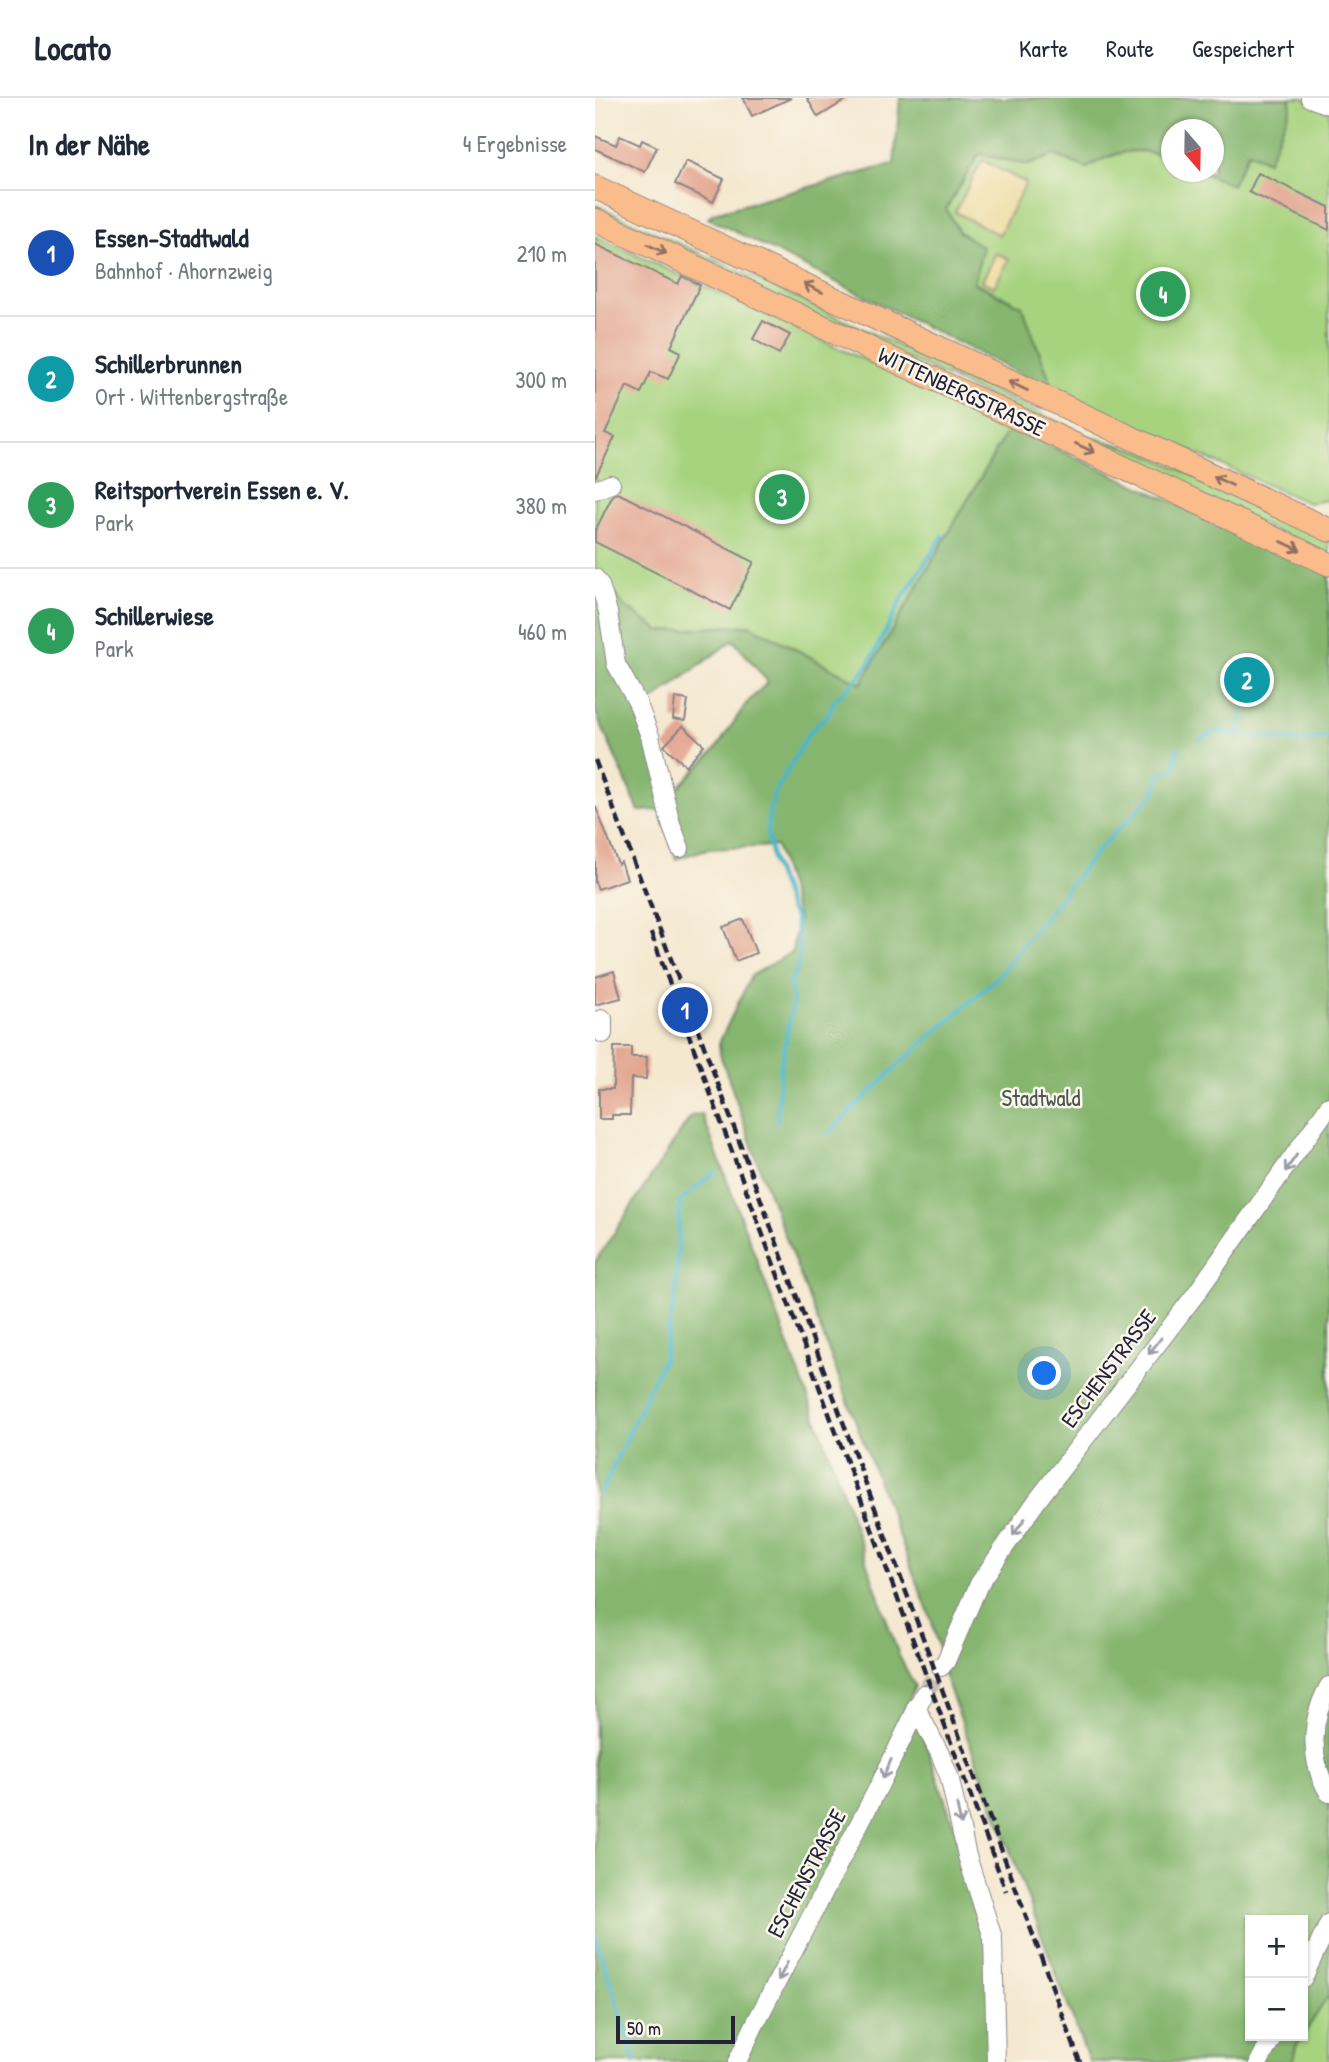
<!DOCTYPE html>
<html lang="de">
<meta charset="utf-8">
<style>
:root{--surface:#fff;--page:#f2f2f3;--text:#1f2937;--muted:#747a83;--line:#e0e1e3;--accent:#1f6fb2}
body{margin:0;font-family:"Patrick Hand",sans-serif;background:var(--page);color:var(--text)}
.controls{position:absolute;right:21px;bottom:21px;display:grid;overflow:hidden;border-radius:0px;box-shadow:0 2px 5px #0004}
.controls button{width:63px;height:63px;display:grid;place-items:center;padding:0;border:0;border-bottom:2px solid var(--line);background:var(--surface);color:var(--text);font:35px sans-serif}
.compass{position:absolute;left:566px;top:21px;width:63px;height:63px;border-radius:50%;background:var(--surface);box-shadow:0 2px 5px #0004;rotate:160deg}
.scale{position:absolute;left:21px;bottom:18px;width:119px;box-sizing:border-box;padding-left:7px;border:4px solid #22223b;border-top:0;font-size:19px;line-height:24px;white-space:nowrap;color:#22223b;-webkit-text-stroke:5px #fbf7ec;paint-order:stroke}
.you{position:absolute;left:450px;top:1276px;width:24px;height:24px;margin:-18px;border:5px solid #fff;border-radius:50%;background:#1a73e8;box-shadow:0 0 0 10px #1a73e833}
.badge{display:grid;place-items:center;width:46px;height:46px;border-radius:50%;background:var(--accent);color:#fff;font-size:23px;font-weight:700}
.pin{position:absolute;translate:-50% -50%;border:4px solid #fff;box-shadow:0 2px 7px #0006}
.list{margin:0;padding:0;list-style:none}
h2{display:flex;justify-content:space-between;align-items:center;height:91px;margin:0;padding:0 28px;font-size:30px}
h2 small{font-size:23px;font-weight:400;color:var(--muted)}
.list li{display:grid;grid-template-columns:46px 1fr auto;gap:21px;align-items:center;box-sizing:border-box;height:126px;padding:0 28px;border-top:2px solid var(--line)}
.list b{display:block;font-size:26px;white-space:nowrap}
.list p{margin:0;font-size:23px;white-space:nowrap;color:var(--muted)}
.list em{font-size:23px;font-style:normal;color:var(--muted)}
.map{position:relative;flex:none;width:734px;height:1964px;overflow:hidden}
header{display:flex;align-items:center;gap:42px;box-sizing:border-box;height:98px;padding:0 35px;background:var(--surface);border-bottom:2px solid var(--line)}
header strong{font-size:33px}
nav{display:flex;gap:38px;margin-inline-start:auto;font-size:24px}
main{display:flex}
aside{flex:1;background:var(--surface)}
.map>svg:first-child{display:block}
.green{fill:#a7d37f;stroke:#647a5d;stroke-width:2}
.forest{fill:#85b56e;stroke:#546c54;stroke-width:2;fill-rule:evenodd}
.sand{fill:#eeda9e;stroke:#887e6c;stroke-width:2}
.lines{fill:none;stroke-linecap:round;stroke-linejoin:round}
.stream{stroke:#4bb6c9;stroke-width:4.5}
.building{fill:#e3a690}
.minor-tunnel{stroke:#cac0b2;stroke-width:18;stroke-dasharray:18 9;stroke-linecap:butt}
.minor-casing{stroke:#8b8586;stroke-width:20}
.major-casing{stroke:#8b8586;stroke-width:25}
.minor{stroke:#fff;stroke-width:18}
.major{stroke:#fabc8b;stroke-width:23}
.rail{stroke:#22223b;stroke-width:4.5;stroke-dasharray:10 5;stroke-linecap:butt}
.oneway{stroke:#8e6f63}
.oneway2{stroke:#9c9ca7}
.labels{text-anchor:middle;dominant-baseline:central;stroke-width:5;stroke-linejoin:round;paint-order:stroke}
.street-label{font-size:23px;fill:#22223b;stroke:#fbf7ec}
.park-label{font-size:23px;fill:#4a574f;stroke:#fbf7ec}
</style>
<header>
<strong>Locato</strong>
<nav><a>Karte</a><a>Route</a><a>Gespeichert</a></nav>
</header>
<main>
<aside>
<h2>In der Nähe<small>4 Ergebnisse</small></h2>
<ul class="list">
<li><span class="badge" style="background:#1a4fb4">1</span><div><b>Essen-Stadtwald</b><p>Bahnhof · Ahornzweig</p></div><em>210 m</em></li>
<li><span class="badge" style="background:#0f9aa8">2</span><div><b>Schillerbrunnen</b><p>Ort · Wittenbergstraße</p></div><em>300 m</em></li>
<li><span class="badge" style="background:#2e9e5b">3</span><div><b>Reitsportverein Essen e. V.</b><p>Park</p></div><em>380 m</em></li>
<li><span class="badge" style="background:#2e9e5b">4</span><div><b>Schillerwiese</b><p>Park</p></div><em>460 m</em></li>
</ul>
</aside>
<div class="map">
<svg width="734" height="1964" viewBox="0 0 734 1964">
<rect width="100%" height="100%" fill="#fbf7ec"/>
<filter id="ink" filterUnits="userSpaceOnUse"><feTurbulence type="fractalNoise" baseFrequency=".0143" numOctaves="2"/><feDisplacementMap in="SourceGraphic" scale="14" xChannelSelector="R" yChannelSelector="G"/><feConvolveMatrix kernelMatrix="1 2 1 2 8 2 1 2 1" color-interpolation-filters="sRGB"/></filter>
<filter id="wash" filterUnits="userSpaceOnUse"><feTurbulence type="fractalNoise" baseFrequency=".00686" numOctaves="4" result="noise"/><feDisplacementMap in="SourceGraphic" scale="28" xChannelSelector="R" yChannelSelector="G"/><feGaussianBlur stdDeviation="1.57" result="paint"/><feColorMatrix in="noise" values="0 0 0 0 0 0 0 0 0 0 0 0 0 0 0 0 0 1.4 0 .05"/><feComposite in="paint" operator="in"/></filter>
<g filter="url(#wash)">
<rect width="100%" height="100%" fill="#f4e8d0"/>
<!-- green -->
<g class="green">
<path d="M694,0H708L734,10V402L713,405L459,293L427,208L379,184L364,134L351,111L384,56L433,67L459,57L492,70C520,53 545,47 576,61V74H606L637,86L653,54L672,63L696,3Z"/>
<polygon points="0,107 181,190 493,338 546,353 734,441 734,458 0,114"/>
<polygon points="0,138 415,329 266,586 155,527 65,533 28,507 0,470"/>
<polygon points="734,1897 734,1964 697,1964 701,1948"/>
</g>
<!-- forest -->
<g class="forest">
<path d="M305,0H694L696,9L673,63L653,54L637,87L606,74H618V32H576V61C545,47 520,52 492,70L459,57L433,67L384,56L351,111L364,134L388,149L379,185L427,208L459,293L113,120L119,115L299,66Z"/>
<path d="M415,329L734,476V1897L701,1948L697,1964H494L350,1579L337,1524L171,1088L125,956L124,945L156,878L197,854L203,820L181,748L112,751L81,761L65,712L44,713L0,613V487L9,482L28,507L65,533L155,527L266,586ZM138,542L173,584L151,606L121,651L76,697L52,607ZM655,1822H708V1938H655Z"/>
<polygon points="107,1016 237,1363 304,1558 320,1588 310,1611 326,1632 397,1839 400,1964 0,1964 0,1164 96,1018"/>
</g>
<!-- sand -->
<g class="sand">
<polygon points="387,62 431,85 404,137 360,114"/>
<polygon points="401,155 414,161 399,189 387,183"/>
</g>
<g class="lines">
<!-- stream -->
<g class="stream">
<polyline points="643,636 702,643 734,639"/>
<polyline points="606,641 622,633 643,636 650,609"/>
<polyline points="182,1023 185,972 198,904 195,884 202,872 205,853 200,818 195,811 178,766 172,734 174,716 181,693 214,635 235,614 238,604 264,579 275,564 308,499 348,438"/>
<polyline points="233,1035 309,962 403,879 500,755 560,695 564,677 581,669 581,654 584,650"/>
<polyline points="6,1395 68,1261 81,1195 85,1103 120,1074"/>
<polyline points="0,1837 36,1948 39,1964"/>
</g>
</g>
<g id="blocks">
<!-- building -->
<g class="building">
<polygon points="148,0 196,0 157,18"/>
<polygon points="212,0 254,0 223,19"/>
<polygon points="0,38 21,47 25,38 45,47 47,42 62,49 50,74 0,51"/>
<polygon points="91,63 129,81 118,104 80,86"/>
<polygon points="663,75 734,109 734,132 654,94"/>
<polygon points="0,146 83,186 87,178 105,187 76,249 86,254 73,281 56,274 46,295 32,288 10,335 20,339 0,380"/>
<polygon points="168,223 195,237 184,256 158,241"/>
<polygon points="23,395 159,464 135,512 0,444 0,433 18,397"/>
<polygon points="80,600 93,602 90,623 78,621"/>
<polygon points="88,628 109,647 91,668 69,648"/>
<polygon points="0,707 23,766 26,764 32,781 3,791 0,784"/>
<polygon points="148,821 161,855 141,863 128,829"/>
<polygon points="19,873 26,900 0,907 0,879"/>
<polygon points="19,949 36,949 36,959 52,959 51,981 36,980 35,1017 17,1017 17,1021 4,1021 4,991 18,991"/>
</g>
</g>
</g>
<g filter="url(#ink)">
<use href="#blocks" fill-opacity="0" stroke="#8b8586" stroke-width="2"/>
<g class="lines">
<!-- minor-tunnel -->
<polyline class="minor-tunnel" points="329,1596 346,1569"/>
<!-- minor casing -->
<g class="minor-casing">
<g id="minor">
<polyline points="715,0 734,7"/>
<polyline points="0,392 16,386"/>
<polyline points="0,480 5,487 13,514 21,566 42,604 55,638 76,726 85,750"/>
<polyline points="0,923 8,921 8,936"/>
<polyline points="346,1569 351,1563 384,1486 441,1404 600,1197 734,1008"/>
<path d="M734,1588C715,1621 714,1663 734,1695"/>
<polyline points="321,1609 345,1656 354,1678 372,1758 398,1840 401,1964"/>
<polyline points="708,1880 734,1825"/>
<polyline points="142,1964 160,1926 285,1686 329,1596"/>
<polyline points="664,1964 678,1938"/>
</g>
</g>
<!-- major casing -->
<g class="major-casing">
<g id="major">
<polyline points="0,89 734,432"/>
<polyline points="0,122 734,466"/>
</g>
</g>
<!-- minor -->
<use href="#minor" class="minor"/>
<!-- major -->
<use href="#major" class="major"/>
<!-- rail -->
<g class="rail">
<polyline points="0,662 100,924 485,1964"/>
<polyline points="56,835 411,1793"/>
</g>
</g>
<!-- one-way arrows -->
<defs><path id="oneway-shaft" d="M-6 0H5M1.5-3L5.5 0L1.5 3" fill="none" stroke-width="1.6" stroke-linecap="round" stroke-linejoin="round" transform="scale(1.75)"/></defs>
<g class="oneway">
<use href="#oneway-shaft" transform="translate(62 151) rotate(25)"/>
<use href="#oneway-shaft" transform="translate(218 190) rotate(-154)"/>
<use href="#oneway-shaft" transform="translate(423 288) rotate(-154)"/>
<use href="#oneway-shaft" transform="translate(490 350) rotate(25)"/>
<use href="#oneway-shaft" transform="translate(628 383) rotate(-155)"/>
<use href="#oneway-shaft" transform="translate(696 448) rotate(25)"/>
</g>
<g class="oneway2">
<use href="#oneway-shaft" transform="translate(696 1065) rotate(125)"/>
<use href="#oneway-shaft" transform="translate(560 1248) rotate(128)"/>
<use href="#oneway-shaft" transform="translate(424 1429) rotate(125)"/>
<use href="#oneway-shaft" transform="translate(292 1671) rotate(114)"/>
<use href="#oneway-shaft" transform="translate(364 1717) rotate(78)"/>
<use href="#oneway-shaft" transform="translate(188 1873) rotate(117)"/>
</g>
</g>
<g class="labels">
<!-- street labels -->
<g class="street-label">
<text transform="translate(367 293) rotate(25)">WITTENBERGSTRASSE</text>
<text transform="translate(513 1270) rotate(-53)">ESCHENSTRASSE</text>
<text transform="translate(211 1775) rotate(-62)">ESCHENSTRASSE</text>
</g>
<!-- park labels -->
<g class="park-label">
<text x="446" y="999">Stadtwald</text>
</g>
</g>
</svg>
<div class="controls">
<button>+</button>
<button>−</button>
</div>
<svg class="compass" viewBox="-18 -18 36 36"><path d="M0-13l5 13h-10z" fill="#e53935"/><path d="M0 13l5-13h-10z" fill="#747a83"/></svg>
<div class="scale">50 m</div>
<div class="you"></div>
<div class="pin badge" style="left:90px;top:912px;background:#1a4fb4">1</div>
<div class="pin badge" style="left:652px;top:582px;background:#0f9aa8">2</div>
<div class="pin badge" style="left:187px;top:399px;background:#2e9e5b">3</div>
<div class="pin badge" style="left:568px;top:196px;background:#2e9e5b">4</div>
</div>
</main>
